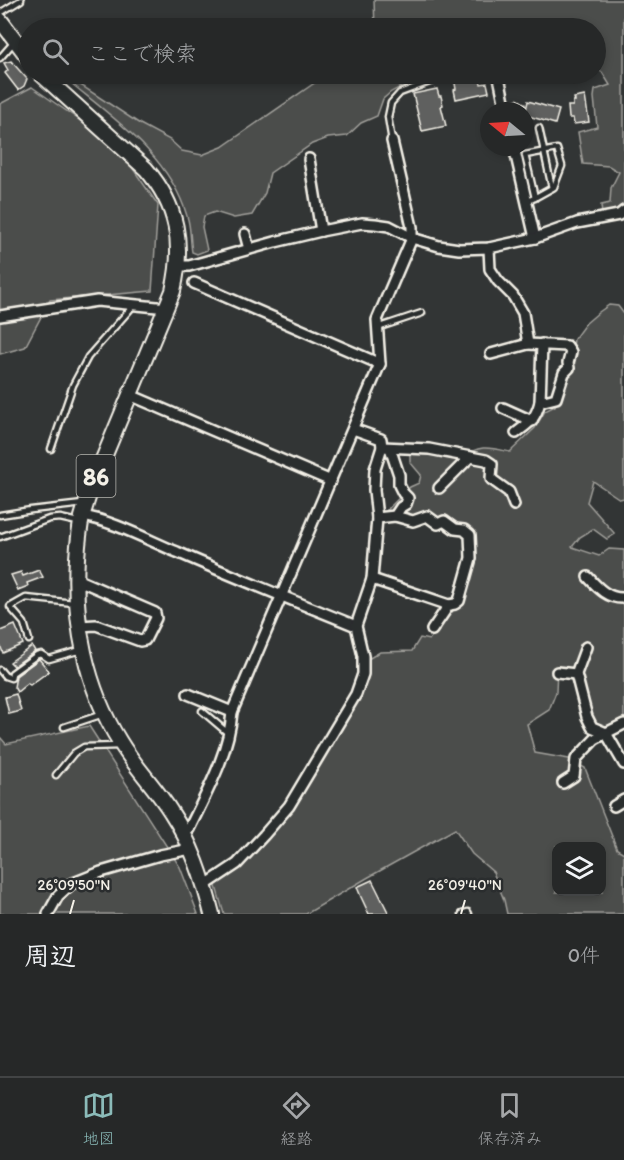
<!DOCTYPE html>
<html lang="ja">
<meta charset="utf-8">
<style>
:root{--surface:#262828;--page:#2e3030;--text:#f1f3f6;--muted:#a4a6a8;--line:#424445;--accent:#8bbbb9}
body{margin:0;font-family:Itim,"Klee One",sans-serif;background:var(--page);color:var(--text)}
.controls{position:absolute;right:18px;bottom:18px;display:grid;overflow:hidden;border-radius:12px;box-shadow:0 3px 9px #0003}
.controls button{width:54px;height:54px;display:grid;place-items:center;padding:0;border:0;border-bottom:2px solid var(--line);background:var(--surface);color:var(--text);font:30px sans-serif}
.compass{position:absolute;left:480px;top:102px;width:54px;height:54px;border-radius:50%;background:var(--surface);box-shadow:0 3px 9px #0003;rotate:288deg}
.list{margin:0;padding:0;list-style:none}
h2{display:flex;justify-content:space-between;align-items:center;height:78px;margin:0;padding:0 24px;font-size:26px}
h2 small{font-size:20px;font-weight:400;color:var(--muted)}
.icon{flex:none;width:33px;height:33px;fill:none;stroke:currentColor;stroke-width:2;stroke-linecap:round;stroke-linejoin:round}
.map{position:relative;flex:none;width:624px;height:914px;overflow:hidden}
.search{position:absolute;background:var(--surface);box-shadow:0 3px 9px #0003;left:18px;right:18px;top:18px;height:66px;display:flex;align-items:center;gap:15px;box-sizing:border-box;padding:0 21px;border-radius:33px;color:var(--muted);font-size:22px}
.sheet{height:162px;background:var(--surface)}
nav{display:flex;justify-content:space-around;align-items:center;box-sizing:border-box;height:84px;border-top:2px solid var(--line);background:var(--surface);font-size:16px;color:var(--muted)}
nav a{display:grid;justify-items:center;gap:3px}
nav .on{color:var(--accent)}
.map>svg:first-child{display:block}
.green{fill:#4b4d4c;stroke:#a09f9a;stroke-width:1.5;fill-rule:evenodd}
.building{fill:#5f605f;stroke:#f4f1e8;stroke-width:1.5}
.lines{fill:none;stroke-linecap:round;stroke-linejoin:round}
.lane-casing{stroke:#f4f1e8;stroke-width:9}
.street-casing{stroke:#f4f1e8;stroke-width:14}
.primary-casing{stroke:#f4f1e8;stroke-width:18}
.lane{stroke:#2a2d2e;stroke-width:4.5}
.street{stroke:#2a2d2e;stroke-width:9}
.primary{stroke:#2a2d2e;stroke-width:14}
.ticks{fill:none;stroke:#f4f1e8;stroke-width:2}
.labels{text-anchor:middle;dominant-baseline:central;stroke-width:5;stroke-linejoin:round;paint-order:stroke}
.shield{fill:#2a2d2e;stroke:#b7b6b0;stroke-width:1.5}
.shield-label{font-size:24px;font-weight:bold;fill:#f4f1e8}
.ticks-label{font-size:15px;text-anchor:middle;fill:#f4f1e8;stroke:#2a2d2e;stroke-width:5;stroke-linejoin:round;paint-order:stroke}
</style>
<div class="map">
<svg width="624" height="914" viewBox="0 0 624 914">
<rect width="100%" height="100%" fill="#323535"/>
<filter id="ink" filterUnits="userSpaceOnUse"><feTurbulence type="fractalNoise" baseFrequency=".0167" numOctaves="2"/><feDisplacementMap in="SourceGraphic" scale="12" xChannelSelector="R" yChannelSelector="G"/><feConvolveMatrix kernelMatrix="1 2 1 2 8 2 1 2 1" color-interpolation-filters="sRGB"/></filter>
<g filter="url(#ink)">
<!-- green -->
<g class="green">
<polygon points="374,0 624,0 624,203 614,211 602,214 601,205 610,203 611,188 619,172 609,166 583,164 578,132 597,127 594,97 595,90 610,85 602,72 596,69 596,28 375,28"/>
<path d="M60,74H64L140,124L170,140L182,151L202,155L222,147L319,80L333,74H425L391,92L383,99L377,116L361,123L347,136L328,138L312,144L270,173L265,193L252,215L234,218L215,212L204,216L202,227L207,250L197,254L192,252C190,240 191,227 187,216C169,153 107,114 60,74Z"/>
<polygon points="32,87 118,147 158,205 152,291 50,300 25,347 0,354 0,104"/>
<path d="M609,305L618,306L624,314V498L620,499L593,481L587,502L615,534L607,539L593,529L580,537L572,547L599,556L609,549L624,550V720L608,728L599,726L592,716L581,673L557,669L556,692L549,710L527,724L535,753L569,759L585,768L617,849L624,853V914H507L504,900L493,872L472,854L455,829L367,878L306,914H224L215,883L239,867L285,818L304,791L353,710L366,680L368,659L380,652L412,651L420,638L429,640L451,610L461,604L474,559L475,536L467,527L458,526L439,520L385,512L410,487L419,483L421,475L410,462V452L429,453L461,458C480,444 488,447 510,452L535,428L545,411L555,406L571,363L574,339L585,324L599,312ZM556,846H602V892H556Z"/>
<polygon points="89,726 180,867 198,914 0,914 0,737 6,744"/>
</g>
<!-- building -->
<g class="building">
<polygon points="11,61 27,79 24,86 18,90 5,73 8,70 4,63"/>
<polygon points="464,74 478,74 481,84 487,83 489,92 456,99 454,90 456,89 454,78 455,75"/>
<polygon points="437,89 439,96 441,96 443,105 441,106 446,126 422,131 413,94"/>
<polygon points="585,96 589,122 574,124 573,118 569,118 568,106 573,106 573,101 575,101 574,98"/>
<polygon points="528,101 559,110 555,124 525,115"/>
<polygon points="39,570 43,577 27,583 28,586 18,590 11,575 21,572 23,576"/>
<polygon points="15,625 23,644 3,653 0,645 0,631"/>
<polygon points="32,646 35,651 14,666 10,662"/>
<polygon points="39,659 49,671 30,685 28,683 17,692 14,687 16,676"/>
<polygon points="16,694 21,711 9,714 5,697"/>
<polygon points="372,880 389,914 369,914 361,897 357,887"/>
</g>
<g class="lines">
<!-- lane casing -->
<g class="lane-casing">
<g id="lane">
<polyline points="0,13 21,0"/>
<polyline points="0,58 14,42"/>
<polyline points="515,111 513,104 517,103 522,106"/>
<polyline points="539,128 552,188"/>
<polyline points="392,141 388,117 391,103 400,93 451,74"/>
<polyline points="527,202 554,187 562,166 557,149 525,155 535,198"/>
<polyline points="377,328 422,313"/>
<polyline points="51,449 73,385 88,357 134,305"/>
<polyline points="0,515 31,510 83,504"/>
<polyline points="0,537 49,519 60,518 78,522"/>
<polyline points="29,640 24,623 10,607 26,598 74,603"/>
<polyline points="0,670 5,676 11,678 12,673 37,655 41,654 49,659 81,650"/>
<polyline points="202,711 229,734"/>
<polyline points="64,727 103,714"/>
<polyline points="56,775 74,753 84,747 120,746"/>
<polyline points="462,914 468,912 469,914"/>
</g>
</g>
<!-- street casing -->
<g class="street-casing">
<g id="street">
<polyline points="499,77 506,111"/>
<polyline points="514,147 535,238"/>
<polyline points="309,159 321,231"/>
<polyline points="245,234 249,249"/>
<polyline points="489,248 490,269 498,281 513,296 523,313 528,344 491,354"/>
<polyline points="178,266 189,266 275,242 321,231 362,223 375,224 389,226 412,238 439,246 459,249 489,248 535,238 577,223 619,215 624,211"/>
<polyline points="194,283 380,364"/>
<polyline points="0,316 97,301 167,308"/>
<polyline points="528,344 567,346 571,352 568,363 569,368 564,373 556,398 540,402 542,344"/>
<polyline points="130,395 331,481"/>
<polyline points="503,408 532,421"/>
<path d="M516,433C530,422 535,420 540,402"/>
<polyline points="382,447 429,449 486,460 492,464 491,479 509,492 514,505"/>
<polyline points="439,488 470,457"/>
<path d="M82,516C111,520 150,541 177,552C236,578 296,602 356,626"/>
<polyline points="377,518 395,516 401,507 406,504 408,498 403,493 399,485 399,475 390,448"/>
<path d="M588,577C598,588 608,599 624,598"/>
<polyline points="76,579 155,613 156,618 145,640 140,641 96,625 79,626"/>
<polyline points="372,579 449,605 455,604 459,601 471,558 470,535 464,530 455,529 444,521 438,524 427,516 413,521 395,516"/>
<polyline points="432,630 449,605"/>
<polyline points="586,647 576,674 587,717 592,727 606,733 624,724"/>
<polyline points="557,672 576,674"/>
<polyline points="188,694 232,712"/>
<polyline points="563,783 574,776 576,759 595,739 606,733 624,764"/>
<polyline points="614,806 624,800"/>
<path d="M183,834L189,829C207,792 229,753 232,712L380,364L377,320L412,238V227L392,141"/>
<polyline points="204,886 237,864 264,835 289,806 356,694 363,674 363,656 356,626 372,579 377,518 374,490 375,469 382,447 381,439 353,429"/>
<polyline points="48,914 58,896 71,884 101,872 160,855 191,849"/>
</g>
</g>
<!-- primary casing -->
<g class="primary-casing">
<g id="primary">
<polyline points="0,20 28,57"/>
<path d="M41,74L146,169C178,206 184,244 173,291L92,486C88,497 85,507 82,517C79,531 78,544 77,558C73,621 86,688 120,742C135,767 156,788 171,812C192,844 203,878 212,914"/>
</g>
</g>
<!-- lane -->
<use href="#lane" class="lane"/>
<!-- street -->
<use href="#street" class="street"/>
<!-- primary -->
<use href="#primary" class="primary"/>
</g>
</g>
<!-- ticks -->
<path class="ticks" d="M70,914L74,900M461,914L465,900"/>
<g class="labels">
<!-- shield labels -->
<rect class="shield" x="76.5" y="455" width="39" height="42" rx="4.5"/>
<g class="shield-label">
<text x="96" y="476">86</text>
</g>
</g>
<g class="ticks-label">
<text x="74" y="890">26°09'50"N</text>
<text x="465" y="890">26°09'40"N</text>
</g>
</svg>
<div class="controls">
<button><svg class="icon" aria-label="layers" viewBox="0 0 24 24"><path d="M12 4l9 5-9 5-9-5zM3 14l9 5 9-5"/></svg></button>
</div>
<svg class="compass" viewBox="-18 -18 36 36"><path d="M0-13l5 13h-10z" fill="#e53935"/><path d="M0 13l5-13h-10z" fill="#a4a6a8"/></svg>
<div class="search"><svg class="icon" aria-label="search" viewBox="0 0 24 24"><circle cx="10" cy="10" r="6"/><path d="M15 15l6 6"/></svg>ここで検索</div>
</div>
<section class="sheet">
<h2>周辺<small>0件</small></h2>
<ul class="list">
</ul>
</section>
<nav>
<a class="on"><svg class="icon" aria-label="map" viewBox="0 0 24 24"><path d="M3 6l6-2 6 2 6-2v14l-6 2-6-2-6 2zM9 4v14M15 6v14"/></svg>地図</a>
<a><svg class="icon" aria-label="directions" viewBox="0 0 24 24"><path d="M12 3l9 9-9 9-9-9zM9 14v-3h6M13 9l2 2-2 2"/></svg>経路</a>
<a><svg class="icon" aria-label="saved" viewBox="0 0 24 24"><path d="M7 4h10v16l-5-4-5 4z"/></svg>保存済み</a>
</nav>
